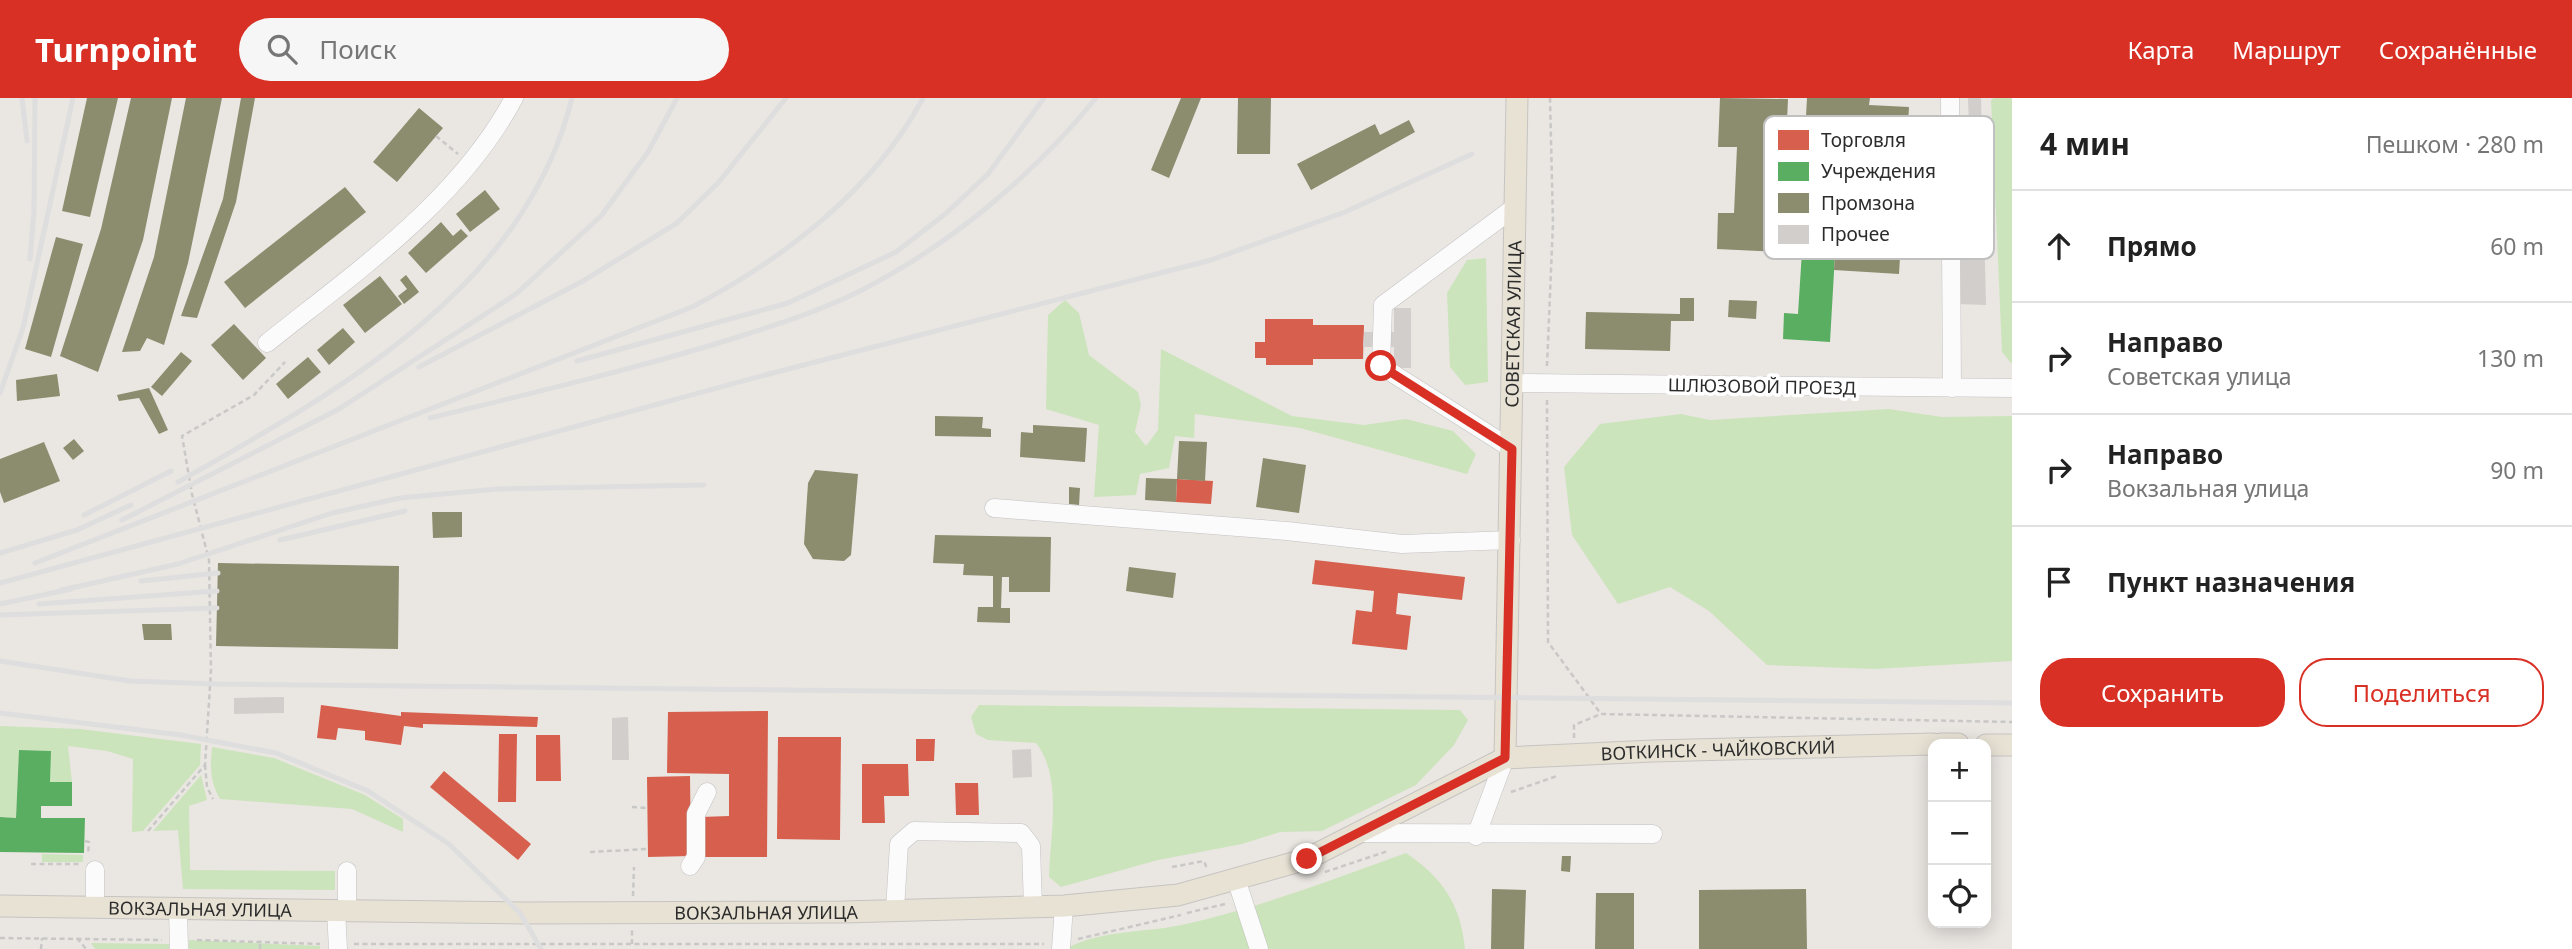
<!DOCTYPE html>
<html lang="ru">
<meta charset="utf-8">
<style>
:root{--surface:#fff;--page:#f6f6f6;--text:#222;--muted:#767676;--line:#e0e0e0;--accent:#d93025}
body{margin:0;font-family:"Noto Sans",sans-serif;background:var(--page);color:var(--text)}
.controls{position:absolute;right:21px;bottom:21px;display:grid;overflow:hidden;border-radius:14px;box-shadow:0 4px 18px #0003}
.controls button{width:63px;height:63px;display:grid;place-items:center;padding:0;border:0;border-bottom:2px solid var(--line);background:var(--surface);color:var(--text);font:35px sans-serif}
.stop{position:absolute;width:21px;height:21px;margin:-16px;border:5px solid #d93025;border-radius:50%;background:#fff}
.stop.end{background:#d93025;border-color:#fff;box-shadow:0 2px 7px #0008}
.list{margin:0;padding:0;list-style:none}
h2{display:flex;justify-content:space-between;align-items:center;height:91px;margin:0;padding:0 28px;font-size:30px}
h2 small{font-size:23px;font-weight:400;color:var(--muted)}
.list li{display:grid;grid-template-columns:46px 1fr auto;gap:21px;align-items:center;box-sizing:border-box;height:112px;padding:0 28px;border-top:2px solid var(--line)}
.list b{display:block;font-size:26px;white-space:nowrap}
.list p{margin:0;font-size:23px;white-space:nowrap;color:var(--muted)}
.list em{font-size:23px;font-style:normal;color:var(--muted)}
.actions{display:flex;gap:14px;padding:21px 28px}
.actions a{flex:1;padding:16px 0;border:2px solid var(--accent);border-radius:28px;text-align:center;font-size:24px;color:var(--accent)}
.actions .main{background:var(--accent);color:#fff}
.icon{flex:none;width:38px;height:38px;fill:none;stroke:currentColor;stroke-width:2;stroke-linecap:round;stroke-linejoin:round}
.map{position:relative;flex:none;width:2012px;height:851px;overflow:hidden}
header{display:flex;align-items:center;gap:42px;box-sizing:border-box;height:98px;padding:0 35px;background:var(--accent);color:#fff}
header strong{font-size:33px}
nav{display:flex;gap:38px;margin-inline-start:auto;font-size:24px}
.search{width:490px;height:63px;background:var(--page);display:flex;align-items:center;gap:18px;box-sizing:border-box;padding:0 24px;border-radius:38px;color:var(--muted);font-size:26px}
main{display:flex}
aside{flex:1;background:var(--surface)}
.map>svg:first-child{display:block}
.green{fill:#cce4bc}
.shops{fill:#d6604d}
.public{fill:#5aae61}
.industry{fill:#8c8c6e}
.building{fill:#d1cecb}
.lines{fill:none;stroke-linecap:round;stroke-linejoin:round}
.minor-casing{stroke:#c3c2c3;stroke-width:19}
.major-casing{stroke:#c6c4c2;stroke-width:23}
.path{stroke:#c8c8c7;stroke-width:2.5;stroke-dasharray:5 3.5;stroke-linecap:butt}
.minor{stroke:#fcfbfb;stroke-width:18}
.major{stroke:#e7e2d4;stroke-width:21}
.rail{stroke:#dededf;stroke-width:5}
.route{stroke:#d93025;stroke-width:9}
.labels{text-anchor:middle;dominant-baseline:central;stroke-width:7;stroke-linejoin:round;paint-order:stroke}
.street-label{font-size:18px;fill:#2c2c2c;stroke:#fff}
.key{fill:#fff;stroke:#c0c0c0;stroke-width:2}
.key-label{font-size:19px;fill:#2c2c2c}
</style>
<header>
<strong>Turnpoint</strong>
<div class="search"><svg class="icon" aria-label="search" viewBox="0 0 24 24"><circle cx="10" cy="10" r="6"/><path d="M15 15l6 6"/></svg>Поиск</div>
<nav><a>Карта</a><a>Маршрут</a><a>Сохранённые</a></nav>
</header>
<main>
<div class="map">
<svg width="2012" height="851" viewBox="0 0 2012 851">
<rect width="100%" height="100%" fill="#eae6e2"/>
<!-- green -->
<g class="green">
<polygon points="1994,0 2012,0 2012,266 2002,254 1991,2"/>
<polygon points="1486,160 1488,284 1465,287 1450,269 1447,195 1467,162"/>
<polygon points="1065,202 1079,215 1089,257 1138,294 1141,307 1135,334 1146,348 1158,332 1161,251 1292,318 1364,327 1406,321 1453,333 1476,356 1467,376 1300,330 1195,316 1194,340 1175,338 1169,370 1140,376 1136,397 1094,399 1099,327 1046,311 1048,217"/>
<polygon points="1889,311 1942,319 2012,318 2012,563 1875,571 1767,567 1709,513 1670,489 1618,506 1572,437 1564,369 1600,326 1681,316 1710,322"/>
<path d="M979,607L1460,612L1468,622L1454,647L1416,687L1322,733L1280,734L1242,746L1158,762L1061,789L1049,779C1050,737 1063,679 1036,645L988,642L976,636L971,619Z"/>
<polygon points="0,628 80,631 201,646 200,667 143,733 132,734 133,661 107,653 68,648 72,684 50,684 50,653 19,652 16,720 0,719"/>
<path d="M212,649L274,660L365,697L403,721V734L352,711L220,701C210,684 210,669 212,649Z"/>
<polygon points="201,677 207,702 189,708 190,772 335,773 335,792 183,791 178,732 153,733"/>
<path d="M1406,755C1443,780 1461,807 1465,851H1066C1100,831 1149,835 1186,826C1261,809 1334,781 1406,755Z"/>
<polygon points="42,756 83,757 83,764 42,764"/>
<polygon points="189,842 320,848 320,851 189,851"/>
<polygon points="91,845 169,846 169,851 95,851"/>
</g>
<!-- shops -->
<g class="shops">
<polygon points="1265,221 1313,221 1313,227 1364,227 1363,261 1313,261 1313,267 1266,267 1266,260 1255,260 1255,244 1265,244"/>
<polygon points="1177,381 1213,383 1211,406 1176,404"/>
<polygon points="1315,462 1465,479 1462,502 1398,495 1396,516 1411,518 1407,552 1352,546 1356,512 1372,514 1374,493 1312,486"/>
<polygon points="321,607 401,618 401,614 538,619 537,629 423,626 423,630 404,628 401,647 365,642 365,633 338,630 336,642 317,640"/>
<polygon points="768,613 767,759 700,759 701,719 729,718 729,676 667,675 668,614"/>
<polygon points="499,636 517,636 516,704 498,704"/>
<polygon points="536,637 560,637 561,683 536,683"/>
<polygon points="778,639 841,639 840,742 777,741"/>
<polygon points="916,641 935,641 934,663 916,663"/>
<polygon points="862,666 908,666 909,698 884,698 885,725 862,725"/>
<polygon points="444,673 531,746 518,762 430,689"/>
<polygon points="690,678 691,758 648,759 647,679"/>
<polygon points="955,685 978,685 979,717 956,717"/>
</g>
<!-- public -->
<g class="public">
<polygon points="1803,137 1836,139 1830,244 1783,241 1784,215 1798,216"/>
<polygon points="19,652 51,653 50,684 72,684 72,708 41,708 41,720 85,720 84,755 0,754 0,719 16,720"/>
</g>
<!-- industry -->
<g class="industry">
<polygon points="87,0 118,0 90,119 62,113"/>
<polygon points="131,0 172,0 143,142 98,274 60,258 101,131"/>
<polygon points="186,0 222,0 188,165 164,247 147,240 140,253 122,254 154,159"/>
<polygon points="241,0 255,0 236,104 197,220 181,218 223,101"/>
<polygon points="1181,0 1201,0 1169,80 1151,72"/>
<polygon points="1238,0 1271,0 1270,56 1237,56"/>
<polygon points="1720,0 1788,1 1781,154 1717,151 1718,115 1734,115 1737,49 1718,49"/>
<polygon points="1807,0 1870,0 1869,7 1909,9 1899,176 1834,172 1836,139 1856,140 1862,40 1805,36"/>
<polygon points="419,10 443,30 397,84 373,64"/>
<polygon points="1409,22 1415,34 1311,92 1297,66 1375,26 1380,37"/>
<polygon points="345,89 366,114 245,210 224,184"/>
<polygon points="485,92 500,111 470,134 456,116"/>
<polygon points="441,124 453,138 461,131 468,138 426,175 408,155"/>
<polygon points="56,139 83,146 51,259 25,251"/>
<polygon points="406,177 419,194 404,206 398,198 407,191 400,182"/>
<polygon points="380,178 402,206 365,235 343,207"/>
<polygon points="1680,200 1694,200 1694,223 1671,223 1670,253 1585,251 1586,214 1680,216"/>
<polygon points="1729,202 1757,203 1756,221 1728,219"/>
<polygon points="234,226 266,260 243,282 211,247"/>
<polygon points="343,230 355,244 329,267 317,252"/>
<polygon points="181,254 192,263 162,298 151,289"/>
<polygon points="308,259 321,274 288,301 276,286"/>
<polygon points="57,276 60,298 17,303 16,282"/>
<polygon points="149,290 168,332 159,336 139,300 119,303 117,297"/>
<polygon points="935,318 983,319 982,330 991,331 991,339 935,338"/>
<polygon points="1033,327 1087,330 1085,364 1020,359 1021,334 1033,335"/>
<polygon points="74,341 84,353 73,362 63,350"/>
<polygon points="1179,343 1207,344 1205,383 1177,381 1176,404 1145,402 1146,380 1177,381"/>
<polygon points="44,344 60,383 4,405 0,394 0,361"/>
<polygon points="1263,360 1306,367 1299,415 1256,409"/>
<polygon points="815,372 858,376 851,457 844,463 813,461 804,446 808,385"/>
<polygon points="1069,389 1080,390 1079,407 1069,406"/>
<polygon points="432,414 462,414 462,439 433,440"/>
<polygon points="935,437 1051,439 1050,494 1009,494 1009,479 1002,479 1001,510 1010,510 1010,525 977,524 978,509 993,509 993,478 963,477 964,466 933,465"/>
<polygon points="218,465 399,468 398,551 216,548"/>
<polygon points="1129,469 1176,475 1173,500 1126,493"/>
<polygon points="142,526 171,526 172,542 144,542"/>
<polygon points="1562,758 1571,758 1570,774 1561,773"/>
<polygon points="1492,791 1526,792 1524,851 1491,851"/>
<polygon points="1806,791 1807,851 1699,851 1699,792"/>
<polygon points="1596,795 1634,795 1634,851 1595,851"/>
</g>
<!-- building -->
<g class="building">
<polygon points="1968,0 1981,0 1986,207 1957,206 1957,146 1973,146"/>
<polygon points="1394,210 1411,210 1411,270 1394,270 1394,249 1363,249 1364,234 1394,234"/>
<polygon points="284,599 284,615 234,616 234,600"/>
<polygon points="628,619 629,662 612,662 612,620"/>
<polygon points="1031,651 1032,679 1013,680 1012,652"/>
</g>
<g class="lines">
<!-- minor casing -->
<g class="minor-casing">
<g id="minor">
<polyline points="1950,0 1952,290"/>
<path d="M267,245C357,173 459,103 514,0"/>
<polyline points="1513,285 2012,290"/>
<polyline points="1512,351 1381,268 1383,207 1515,109"/>
<polyline points="994,410 1287,433 1402,446 1511,442"/>
<polyline points="1363,735 1653,736"/>
<polyline points="1476,738 1505,660"/>
<polyline points="690,768 696,759 696,716 707,694"/>
<polyline points="95,772 95,809"/>
<polyline points="1236,781 1259,851"/>
<polyline points="178,811 179,851"/>
<polyline points="347,811 347,773"/>
<polyline points="336,812 338,851"/>
<polyline points="895,812 899,746 914,733 1021,735 1031,748 1033,809"/>
<polyline points="1061,851 1064,808"/>
</g>
</g>
<!-- major casing -->
<g class="major-casing">
<g id="major">
<polyline points="1941,646 1958,646"/>
<polyline points="1986,647 2012,647"/>
<path id="s1" d="M1505,660L1517,0"/>
<path id="s2" d="M0,808L520,815L843,814L1064,808L1178,797L1307,761L1505,660L1653,653L1933,646"/>
</g>
</g>
<!-- path -->
<g class="path">
<polyline points="436,38 458,56"/>
<polyline points="1547,268 1553,125 1550,0"/>
<polyline points="1547,302 1548,544 1601,616 2012,624"/>
<polyline points="1574,640 1574,627 1601,616"/>
<polyline points="205,667 207,689 213,701"/>
<polyline points="1511,694 1557,678"/>
<polyline points="632,709 647,710"/>
<polyline points="148,733 205,667 211,572 209,462 192,396 182,338 254,297 285,264"/>
<polyline points="85,743 89,744 88,756"/>
<polyline points="590,754 648,751"/>
<polyline points="31,766 80,766"/>
<polyline points="1172,769 1204,763 1207,771"/>
<polyline points="1325,774 1388,753"/>
<polyline points="633,798 634,769"/>
<polyline points="1187,815 1225,806"/>
<polyline points="0,840 162,842"/>
<polyline points="77,840 86,851"/>
<polyline points="1078,841 1181,817"/>
<polyline points="197,842 320,846"/>
<polyline points="354,846 1044,846"/>
<polyline points="632,846 632,832"/>
<polyline points="41,851 42,840"/>
<polyline points="260,851 260,842"/>
</g>
<!-- minor -->
<use href="#minor" class="minor"/>
<!-- major -->
<use href="#major" class="major"/>
<!-- rail -->
<g class="rail">
<polyline points="22,0 27,43"/>
<polyline points="30,161 34,113 35,0"/>
<polyline points="577,263 788,205 896,154 944,117 988,76 1044,0"/>
<polyline points="419,269 583,183 677,125 718,85 786,0"/>
<polyline points="0,295 23,230 73,0"/>
<path d="M430,320C528,296 626,273 722,244C769,229 816,215 860,193C950,147 1033,78 1096,0"/>
<path d="M178,384C337,294 525,191 572,0"/>
<polyline points="84,417 171,373"/>
<polyline points="122,422 339,311 516,196 601,118 648,54 677,0"/>
<polyline points="280,442 405,413"/>
<polyline points="0,455 77,432 131,407"/>
<path d="M35,465L692,209C782,162 874,92 923,0"/>
<polyline points="141,483 218,475"/>
<polyline points="0,485 765,277 1211,162 1345,114 1472,56"/>
<polyline points="62,492 178,466 332,415 400,400 497,391 704,387"/>
<polyline points="0,506 71,491"/>
<polyline points="39,506 217,493"/>
<polyline points="0,517 217,510"/>
<polyline points="0,563 130,583 218,586 2012,605"/>
<polyline points="0,615 181,637 276,655 368,693 449,746 520,815 541,851"/>
</g>
</g>
<g class="lines">
<!-- route -->
<polyline class="route" points="1307,761 1505,660 1512,351 1381,268"/>
</g>
<g class="labels">
<!-- street labels -->
<g class="street-label">
<text stroke="none"><textPath href="#s1" startOffset="434">СОВЕТСКАЯ УЛИЦА</textPath></text>
<text transform="translate(1762 288) rotate(1)">ШЛЮЗОВОЙ ПРОЕЗД</text>
<text stroke="none"><textPath href="#s2" startOffset="1748">ВОТКИНСК - ЧАЙКОВСКИЙ</textPath></text>
<text stroke="none"><textPath href="#s2" startOffset="200">ВОКЗАЛЬНАЯ УЛИЦА</textPath></text>
<text stroke="none"><textPath href="#s2" startOffset="766">ВОКЗАЛЬНАЯ УЛИЦА</textPath></text>
</g>
</g>
<!-- legend -->
<rect x="1764" y="18" width="230" height="143" rx="10" class="key"/>
<rect x="1778" y="32" width="31" height="20" fill="#d6604d"/>
<rect x="1778" y="64" width="31" height="19" fill="#5aae61"/>
<rect x="1778" y="95" width="31" height="20" fill="#8c8c6e"/>
<rect x="1778" y="127" width="31" height="19" fill="#d1cecb"/>
<g class="key-label">
<text x="1821" y="49">Торговля</text>
<text x="1821" y="80">Учреждения</text>
<text x="1821" y="112">Промзона</text>
<text x="1821" y="143">Прочее</text>
</g>
</svg>
<div class="controls">
<button>+</button>
<button>−</button>
<button><svg class="icon" aria-label="locate" viewBox="0 0 24 24"><circle cx="12" cy="12" r="6"/><path d="M12 2v4M12 18v4M2 12h4M18 12h4"/></svg></button>
</div>
<div class="stop" style="left:1381px;top:268px"></div>
<div class="stop end" style="left:1307px;top:761px"></div>
</div>
<aside>
<h2>4 мин<small>Пешком · 280 m</small></h2>
<ul class="list">
<li><svg class="icon" aria-label="ahead" viewBox="0 0 24 24"><path d="M12 20V5M6 11l6-6 6 6"/></svg><div><b>Прямо</b></div><em>60 m</em></li>
<li><svg class="icon" aria-label="right" viewBox="0 0 24 24"><path d="M7 20v-9h11M14 6l5 5-5 5"/></svg><div><b>Направо</b><p>Советская улица</p></div><em>130 m</em></li>
<li><svg class="icon" aria-label="right" viewBox="0 0 24 24"><path d="M7 20v-9h11M14 6l5 5-5 5"/></svg><div><b>Направо</b><p>Вокзальная улица</p></div><em>90 m</em></li>
<li><svg class="icon" aria-label="arrive" viewBox="0 0 24 24"><path d="M6 21V4h12l-3 4 3 4H6"/></svg><div><b>Пункт назначения</b></div></li>
</ul>
<div class="actions"><a class="main">Сохранить</a><a>Поделиться</a></div>
</aside>
</main>
